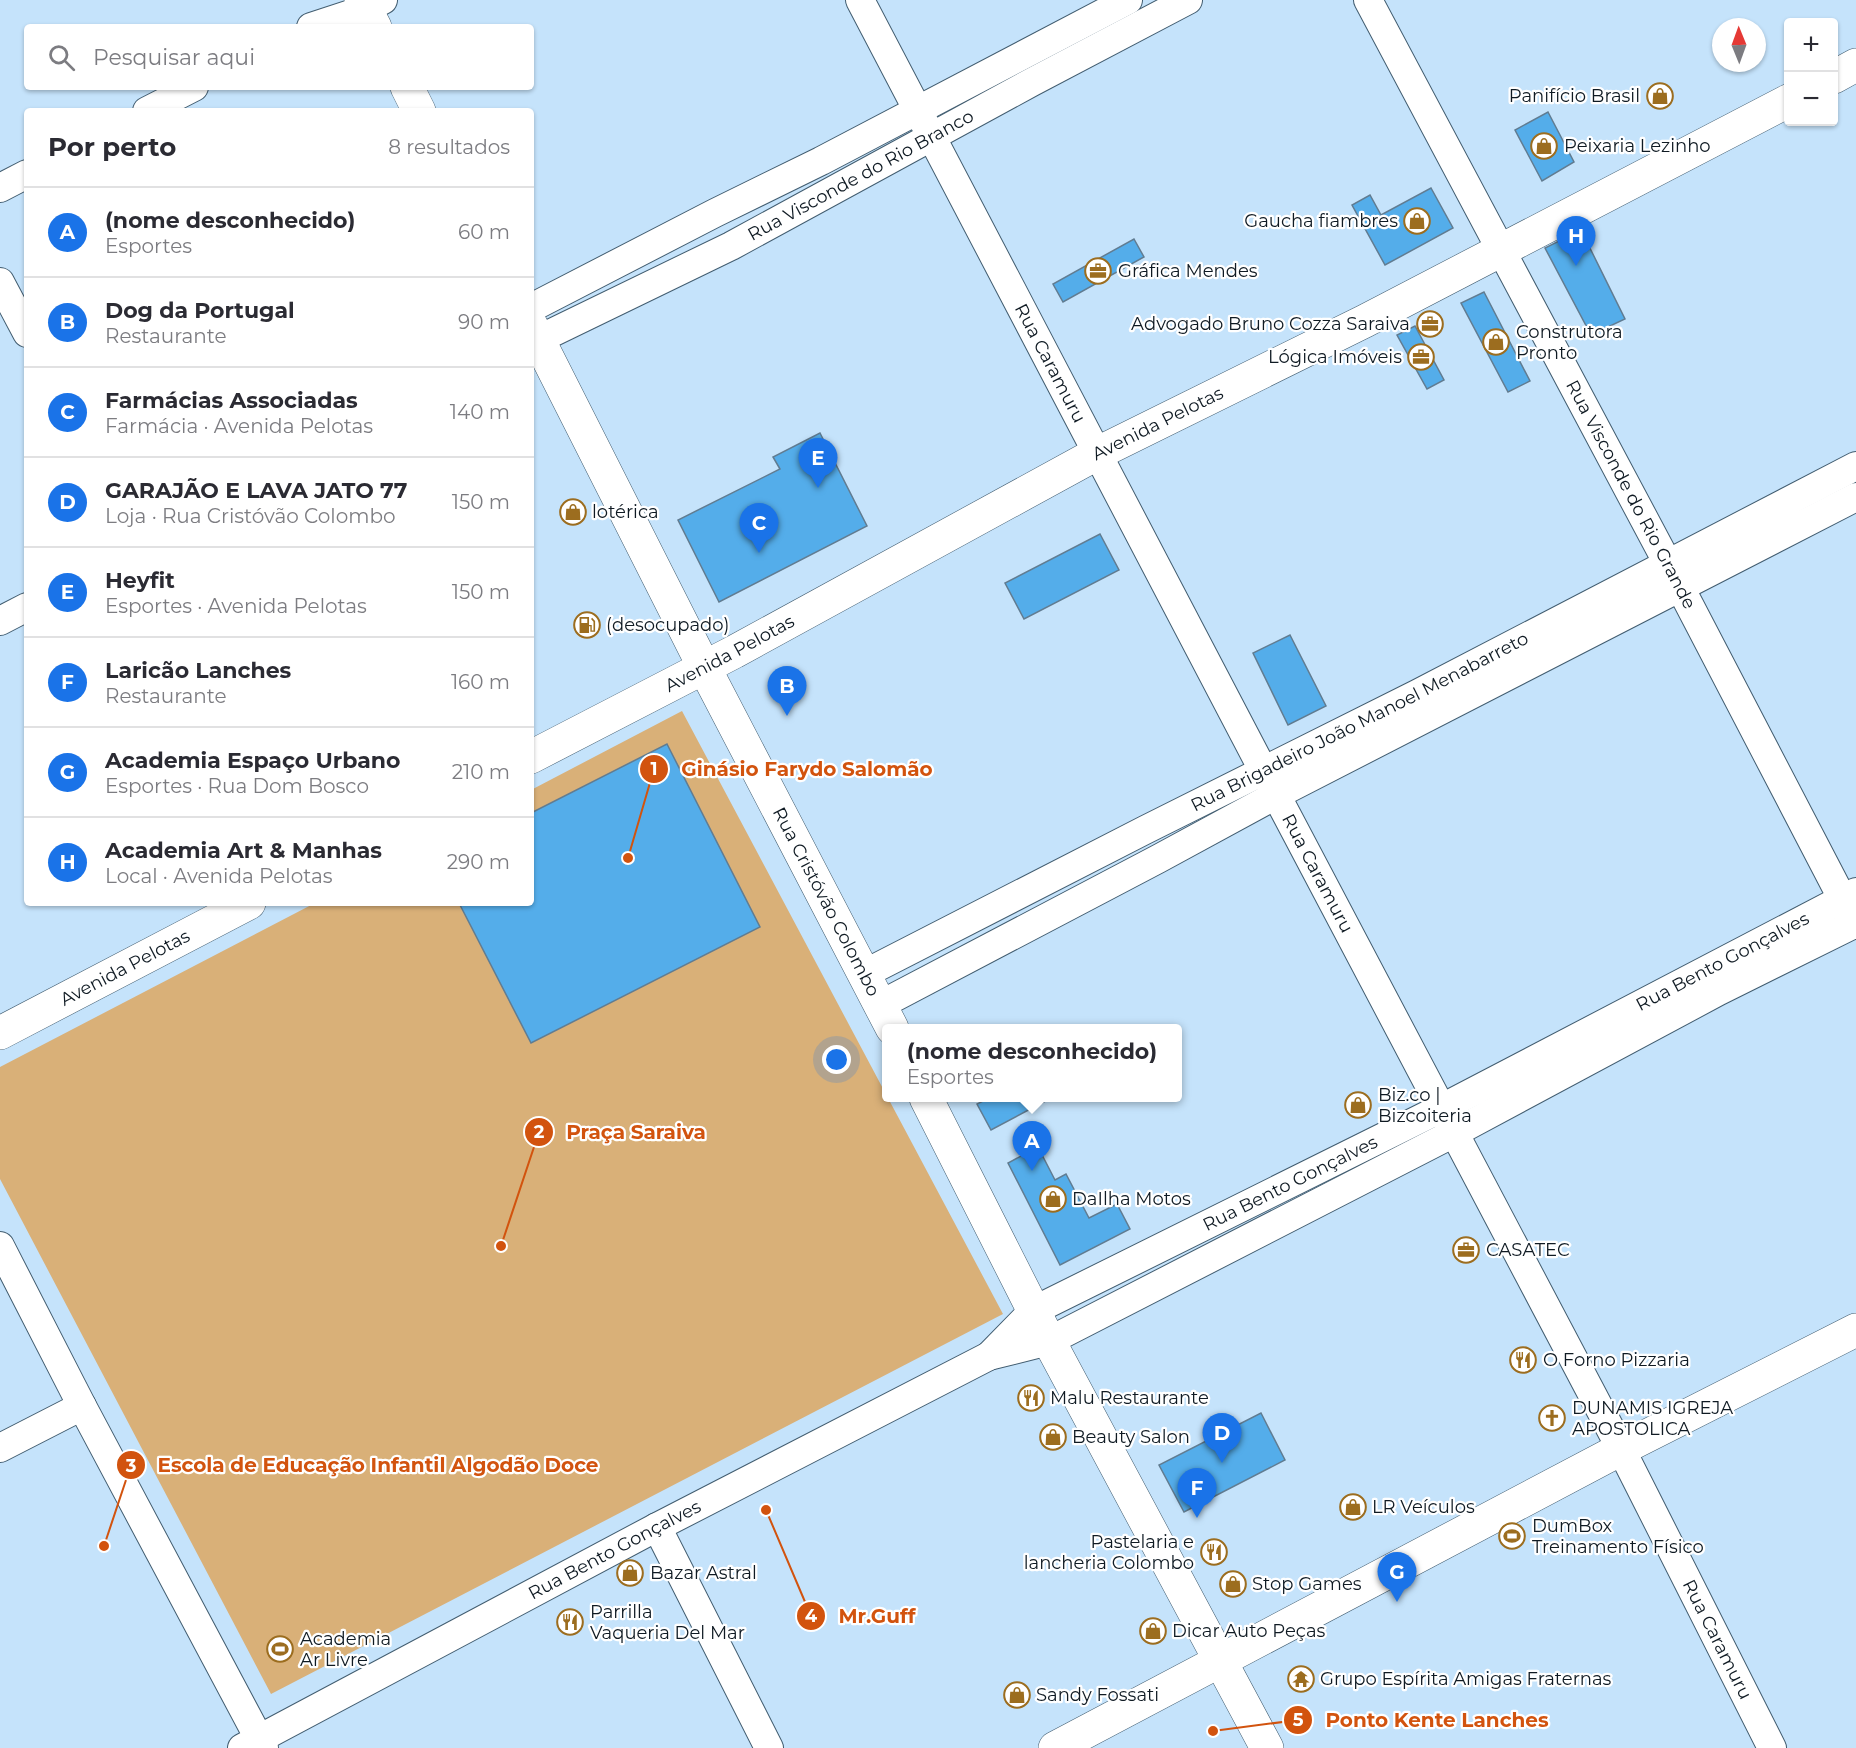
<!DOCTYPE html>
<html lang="pt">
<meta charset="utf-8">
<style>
:root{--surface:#fff;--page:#f7f7f7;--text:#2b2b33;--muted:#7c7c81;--line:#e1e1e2;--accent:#1a73e8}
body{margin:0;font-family:Montserrat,sans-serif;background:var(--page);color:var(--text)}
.controls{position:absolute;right:18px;top:18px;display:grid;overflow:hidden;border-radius:6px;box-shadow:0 2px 4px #0004}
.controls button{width:54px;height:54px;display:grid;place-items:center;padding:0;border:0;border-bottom:2px solid var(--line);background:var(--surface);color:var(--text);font:30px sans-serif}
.compass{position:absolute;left:1712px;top:18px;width:54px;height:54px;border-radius:50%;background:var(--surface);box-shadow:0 2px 4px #0004;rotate:359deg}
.you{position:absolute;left:837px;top:1060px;width:21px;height:21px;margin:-15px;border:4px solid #fff;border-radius:50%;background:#1a73e8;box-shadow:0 0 0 9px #1a73e833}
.badge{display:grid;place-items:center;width:39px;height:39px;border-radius:50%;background:var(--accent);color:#fff;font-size:20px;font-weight:700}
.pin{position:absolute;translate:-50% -50px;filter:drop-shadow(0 2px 3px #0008)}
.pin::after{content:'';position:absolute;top:32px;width:21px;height:18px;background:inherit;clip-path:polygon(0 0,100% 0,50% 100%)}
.popup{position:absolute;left:882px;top:1024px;width:300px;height:78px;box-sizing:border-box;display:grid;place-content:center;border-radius:6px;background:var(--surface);filter:drop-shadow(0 2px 4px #0005);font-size:20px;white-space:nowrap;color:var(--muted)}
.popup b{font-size:22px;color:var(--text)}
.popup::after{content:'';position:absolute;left:50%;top:100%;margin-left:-12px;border:12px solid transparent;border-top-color:var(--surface)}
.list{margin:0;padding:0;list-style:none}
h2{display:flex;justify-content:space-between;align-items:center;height:78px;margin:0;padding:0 24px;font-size:26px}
h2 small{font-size:20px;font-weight:400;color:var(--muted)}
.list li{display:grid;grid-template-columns:39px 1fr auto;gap:18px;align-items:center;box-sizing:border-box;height:90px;padding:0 24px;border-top:2px solid var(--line)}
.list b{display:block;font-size:22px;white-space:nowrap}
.list p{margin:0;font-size:20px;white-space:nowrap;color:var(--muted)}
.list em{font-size:20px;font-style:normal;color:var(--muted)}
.icon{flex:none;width:33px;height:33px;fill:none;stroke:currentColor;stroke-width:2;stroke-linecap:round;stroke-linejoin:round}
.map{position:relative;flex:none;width:1856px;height:1748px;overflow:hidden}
.search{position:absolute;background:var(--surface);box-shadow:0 2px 4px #0004;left:24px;top:24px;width:510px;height:66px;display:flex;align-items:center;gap:15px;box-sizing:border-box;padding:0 21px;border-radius:6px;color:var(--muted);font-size:22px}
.panel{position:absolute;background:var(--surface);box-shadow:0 2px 4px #0004;left:24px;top:108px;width:510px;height:798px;border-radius:6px}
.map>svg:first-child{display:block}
.green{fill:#d9b078}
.building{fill:#54adea;stroke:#617c91;stroke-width:1.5}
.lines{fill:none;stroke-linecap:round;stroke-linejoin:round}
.street-casing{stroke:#425d70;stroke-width:30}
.secondary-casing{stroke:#425d70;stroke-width:34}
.street{stroke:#fff;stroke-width:28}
.secondary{stroke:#fff;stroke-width:33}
.labels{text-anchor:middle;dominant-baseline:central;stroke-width:4.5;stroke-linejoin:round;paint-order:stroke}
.poi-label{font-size:18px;fill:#0f1a23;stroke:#fff;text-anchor:start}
.street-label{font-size:18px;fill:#0f1a23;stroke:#fff}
.leader{fill:none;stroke:#d2530e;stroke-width:2}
.callout-dot{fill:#d2530e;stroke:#fff;stroke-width:2}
.mark-label{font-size:18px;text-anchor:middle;font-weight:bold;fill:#fff}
.callout-label{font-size:20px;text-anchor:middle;font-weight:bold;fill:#d2530e;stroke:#fff;stroke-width:4.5;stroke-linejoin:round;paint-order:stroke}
</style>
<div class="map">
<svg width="1856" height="1748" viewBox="0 0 1856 1748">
<rect width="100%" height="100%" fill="#c5e3fb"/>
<!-- green -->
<polygon class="green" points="682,711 1003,1314 271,1694 0,1179 0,1067 315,903 531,903 531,790"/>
<!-- building -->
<g class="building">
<polygon points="1548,112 1574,162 1542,181 1515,130"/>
<polygon points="1431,188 1453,228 1385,265 1352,205 1370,195 1381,215"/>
<polygon points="1581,230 1625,319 1591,335 1545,248"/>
<polygon points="1134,239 1144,257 1063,302 1053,284"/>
<polygon points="1484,292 1530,381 1508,392 1461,303"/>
<polygon points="1415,326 1444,380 1427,389 1397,335"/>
<polygon points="820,433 867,526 719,602 678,520 780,469 773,457"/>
<polygon points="1100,534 1119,570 1024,619 1005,583"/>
<polygon points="1290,635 1326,706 1288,725 1253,653"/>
<polygon points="667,744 760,927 531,1043 459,903 531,903 531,813"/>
<polygon points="989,1098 1051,1098 991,1130 977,1104"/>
<polygon points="1038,1147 1055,1180 1066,1174 1089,1218 1117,1204 1130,1229 1060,1265 1008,1163"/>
<polygon points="1261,1413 1285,1460 1184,1512 1159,1465"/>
</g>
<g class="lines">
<!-- street casing -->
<g class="street-casing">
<g id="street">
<path id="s1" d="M860,0L1263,770L1621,1449L1772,1748"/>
<path id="s2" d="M1368,0L1668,564L1856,925"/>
<polyline points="311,27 366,9 383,0"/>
<polyline points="147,111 194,87"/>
<polyline points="0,188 27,174"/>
<polyline points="0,282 27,333"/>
<polyline points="531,308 715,213 821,161 1128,0"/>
<path id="s3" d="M531,343L731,246L1032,82L1188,0"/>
<polyline points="0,621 27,607"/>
<path id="s4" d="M864,974L1145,830L1417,694L1856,466"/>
<polyline points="880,1005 1158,859 1276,795 1856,497"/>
<polyline points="0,1246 82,1406 264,1748"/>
<path id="s5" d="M989,1356L1033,1311L1442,1108L1856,892"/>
<polyline points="0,1448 82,1406"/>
<polyline points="657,1527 769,1748"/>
<path id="s6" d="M242,1748L657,1527L989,1356L1049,1341L1454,1133L1719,991L1856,923"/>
</g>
</g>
<!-- secondary casing -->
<g class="secondary-casing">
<g id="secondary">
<polyline points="361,0 375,27"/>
<polyline points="1834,77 1856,65"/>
<polyline points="407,87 419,111"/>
<path id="s7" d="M531,325L704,667L892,1028"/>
<path id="s8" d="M531,757L734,652L1098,453L1365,321L1788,101"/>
<path id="s9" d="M0,1033L249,903"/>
<polyline points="926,1098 1049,1341 1267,1748"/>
<polyline points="1055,1748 1621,1449 1856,1330"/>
</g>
</g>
<!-- street -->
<use href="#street" class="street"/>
<!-- secondary -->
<use href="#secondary" class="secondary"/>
</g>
<!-- icons -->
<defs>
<g id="shop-ring" transform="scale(1.35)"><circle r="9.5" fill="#fff" stroke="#9c6d1f" stroke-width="1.5"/><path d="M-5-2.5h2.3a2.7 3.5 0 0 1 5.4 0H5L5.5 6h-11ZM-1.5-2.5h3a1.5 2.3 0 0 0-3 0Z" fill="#9c6d1f"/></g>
<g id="office-ring" transform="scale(1.35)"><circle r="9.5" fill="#fff" stroke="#9c6d1f" stroke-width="1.5"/><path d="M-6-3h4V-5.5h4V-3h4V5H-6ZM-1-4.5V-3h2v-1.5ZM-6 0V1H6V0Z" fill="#9c6d1f"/></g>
<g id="fuel-ring" transform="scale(1.35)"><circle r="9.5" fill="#fff" stroke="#9c6d1f" stroke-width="1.5"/><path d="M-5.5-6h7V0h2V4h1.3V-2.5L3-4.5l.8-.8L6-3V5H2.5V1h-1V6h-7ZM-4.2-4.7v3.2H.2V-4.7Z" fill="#9c6d1f"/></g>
<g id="restaurant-ring" transform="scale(1.35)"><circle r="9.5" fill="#fff" stroke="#9c6d1f" stroke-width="1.5"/><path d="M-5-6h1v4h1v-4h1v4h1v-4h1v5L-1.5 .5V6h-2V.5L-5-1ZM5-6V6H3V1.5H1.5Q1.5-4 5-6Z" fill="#9c6d1f"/></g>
<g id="church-ring" transform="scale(1.35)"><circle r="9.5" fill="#fff" stroke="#9c6d1f" stroke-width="1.5"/><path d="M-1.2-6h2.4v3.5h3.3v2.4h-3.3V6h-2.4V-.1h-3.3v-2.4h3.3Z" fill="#9c6d1f"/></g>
<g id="stadium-ring" transform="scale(1.35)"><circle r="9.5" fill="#fff" stroke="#9c6d1f" stroke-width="1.5"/><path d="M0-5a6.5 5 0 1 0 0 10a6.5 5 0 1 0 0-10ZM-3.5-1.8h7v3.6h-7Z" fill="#9c6d1f"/></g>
<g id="temple-ring" transform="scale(1.35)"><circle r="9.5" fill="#fff" stroke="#9c6d1f" stroke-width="1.5"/><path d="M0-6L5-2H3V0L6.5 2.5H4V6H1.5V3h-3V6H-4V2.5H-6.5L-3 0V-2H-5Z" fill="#9c6d1f"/></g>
</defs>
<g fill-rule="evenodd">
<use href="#shop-ring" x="1660" y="96"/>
<use href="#shop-ring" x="1544" y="146"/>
<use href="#shop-ring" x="1417" y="221"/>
<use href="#office-ring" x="1098" y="271"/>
<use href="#office-ring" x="1430" y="324"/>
<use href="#shop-ring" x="1496" y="342"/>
<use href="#office-ring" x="1421" y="357"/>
<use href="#shop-ring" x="573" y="512"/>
<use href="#fuel-ring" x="587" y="625"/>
<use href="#shop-ring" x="1358" y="1105"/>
<use href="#shop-ring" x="1053" y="1199"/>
<use href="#office-ring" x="1466" y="1250"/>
<use href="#restaurant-ring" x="1523" y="1360"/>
<use href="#restaurant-ring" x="1031" y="1398"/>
<use href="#church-ring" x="1552" y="1418"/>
<use href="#shop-ring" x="1053" y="1437"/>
<use href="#shop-ring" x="1353" y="1507"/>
<use href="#stadium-ring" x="1512" y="1536"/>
<use href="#restaurant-ring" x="1214" y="1552"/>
<use href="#shop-ring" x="630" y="1573"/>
<use href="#shop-ring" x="1233" y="1584"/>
<use href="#restaurant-ring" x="570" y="1622"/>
<use href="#shop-ring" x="1153" y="1631"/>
<use href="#stadium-ring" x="280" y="1649"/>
<use href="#temple-ring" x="1301" y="1679"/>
<use href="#shop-ring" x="1017" y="1695"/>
</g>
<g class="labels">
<!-- poi labels -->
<g class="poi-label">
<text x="1640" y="96" text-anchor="end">Panifício Brasil</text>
<text x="1564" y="146">Peixaria Lezinho</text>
<text x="1398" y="221" text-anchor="end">Gaucha fiambres</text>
<text x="1118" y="271">Gráfica Mendes</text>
<text x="1410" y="324" text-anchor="end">Advogado Bruno Cozza Saraiva</text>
<text x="1516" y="332">Construtora<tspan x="1516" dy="21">Pronto</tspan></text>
<text x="1402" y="357" text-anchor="end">Lógica Imóveis</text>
<text x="592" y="512">lotérica</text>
<text x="606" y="625">(desocupado)</text>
<text x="1378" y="1095">Biz.co |<tspan x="1378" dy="21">Bizcoiteria</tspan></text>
<text x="1072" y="1199">DaIlha Motos</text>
<text x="1486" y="1250">CASATEC</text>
<text x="1543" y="1360">O Forno Pizzaria</text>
<text x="1050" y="1398">Malu Restaurante</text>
<text x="1572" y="1408">DUNAMIS IGREJA<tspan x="1572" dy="21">APOSTOLICA</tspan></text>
<text x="1072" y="1437">Beauty Salon</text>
<text x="1372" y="1507">LR Veículos</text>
<text x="1532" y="1526">DumBox<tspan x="1532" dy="21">Treinamento Físico</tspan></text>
<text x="1194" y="1542" text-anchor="end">Pastelaria e<tspan x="1194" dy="21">lancheria Colombo</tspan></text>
<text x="650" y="1573">Bazar Astral</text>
<text x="1252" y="1584">Stop Games</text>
<text x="590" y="1612">Parrilla<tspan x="590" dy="21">Vaqueria Del Mar</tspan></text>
<text x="1172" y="1631">Dicar Auto Peças</text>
<text x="300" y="1639">Academia<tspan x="300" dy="21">Ar Livre</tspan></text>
<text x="1320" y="1679">Grupo Espírita Amigas Fraternas</text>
<text x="1036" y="1695">Sandy Fossati</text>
</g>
<!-- street labels -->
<g class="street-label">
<text stroke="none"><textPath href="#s3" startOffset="370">Rua Visconde do Rio Branco</textPath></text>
<text stroke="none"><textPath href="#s1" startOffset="410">Rua Caramuru</textPath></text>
<text stroke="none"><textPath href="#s8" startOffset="710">Avenida Pelotas</textPath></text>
<text stroke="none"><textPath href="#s2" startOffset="560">Rua Visconde do Rio Grande</textPath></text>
<text stroke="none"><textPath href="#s8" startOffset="224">Avenida Pelotas</textPath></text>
<text stroke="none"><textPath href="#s4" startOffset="556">Rua Brigadeiro João Manoel Menabarreto</textPath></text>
<text stroke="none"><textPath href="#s1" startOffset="986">Rua Caramuru</textPath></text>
<text stroke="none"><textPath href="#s7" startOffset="648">Rua Cristóvão Colombo</textPath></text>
<text stroke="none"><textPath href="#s5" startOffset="836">Rua Bento Gonçalves</textPath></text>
<text stroke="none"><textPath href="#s9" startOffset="141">Avenida Pelotas</textPath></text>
<text stroke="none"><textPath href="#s5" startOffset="350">Rua Bento Gonçalves</textPath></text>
<text stroke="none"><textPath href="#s6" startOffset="422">Rua Bento Gonçalves</textPath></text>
<text stroke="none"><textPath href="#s1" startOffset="1850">Rua Caramuru</textPath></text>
</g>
</g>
<!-- callouts -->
<path class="leader" d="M628 858L654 769M501 1246L539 1132M104 1546L131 1465M766 1510L811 1616M1213 1731L1298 1720"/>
<g class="callout-dot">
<circle cx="628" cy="858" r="6"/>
<circle cx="501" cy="1246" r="6"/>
<circle cx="104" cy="1546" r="6"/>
<circle cx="766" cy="1510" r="6"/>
<circle cx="1213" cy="1731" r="6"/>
<circle cx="654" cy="769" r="15"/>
<circle cx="539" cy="1132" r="15"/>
<circle cx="131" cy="1465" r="15"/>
<circle cx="811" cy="1616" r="15"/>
<circle cx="1298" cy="1720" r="15"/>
</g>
<g class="mark-label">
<text x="654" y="775">1</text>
<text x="539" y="1138">2</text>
<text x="131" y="1472">3</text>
<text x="811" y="1622">4</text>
<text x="1298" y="1726">5</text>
</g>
<g class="callout-label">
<text x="807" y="776">Ginásio Farydo Salomão</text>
<text x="636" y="1139">Praça Saraiva</text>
<text x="378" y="1472">Escola de Educação Infantil Algodão Doce</text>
<text x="877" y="1623">Mr.Guff</text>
<text x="1437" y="1727">Ponto Kente Lanches</text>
</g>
</svg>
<div class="controls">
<button>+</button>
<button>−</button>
</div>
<svg class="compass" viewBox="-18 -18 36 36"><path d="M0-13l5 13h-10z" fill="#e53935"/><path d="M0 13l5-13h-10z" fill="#7c7c81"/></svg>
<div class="you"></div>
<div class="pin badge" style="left:1032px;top:1171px">A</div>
<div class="popup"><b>(nome desconhecido)</b>Esportes</div>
<div class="pin badge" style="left:787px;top:716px">B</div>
<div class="pin badge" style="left:759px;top:553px">C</div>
<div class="pin badge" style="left:1222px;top:1463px">D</div>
<div class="pin badge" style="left:818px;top:488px">E</div>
<div class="pin badge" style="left:1197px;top:1518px">F</div>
<div class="pin badge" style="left:1397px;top:1602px">G</div>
<div class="pin badge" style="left:1576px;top:266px">H</div>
<div class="search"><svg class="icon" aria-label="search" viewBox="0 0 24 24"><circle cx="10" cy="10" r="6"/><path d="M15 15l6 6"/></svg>Pesquisar aqui</div>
<section class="panel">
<h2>Por perto<small>8 resultados</small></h2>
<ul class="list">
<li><span class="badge">A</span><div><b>(nome desconhecido)</b><p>Esportes</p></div><em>60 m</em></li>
<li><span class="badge">B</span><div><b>Dog da Portugal</b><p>Restaurante</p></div><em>90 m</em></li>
<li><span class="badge">C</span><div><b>Farmácias Associadas</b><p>Farmácia · Avenida Pelotas</p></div><em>140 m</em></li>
<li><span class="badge">D</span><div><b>GARAJÃO E LAVA JATO 77</b><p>Loja · Rua Cristóvão Colombo</p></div><em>150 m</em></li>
<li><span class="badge">E</span><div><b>Heyfit</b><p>Esportes · Avenida Pelotas</p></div><em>150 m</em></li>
<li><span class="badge">F</span><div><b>Laricão Lanches</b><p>Restaurante</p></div><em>160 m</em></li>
<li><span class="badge">G</span><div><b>Academia Espaço Urbano</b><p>Esportes · Rua Dom Bosco</p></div><em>210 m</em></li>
<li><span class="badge">H</span><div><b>Academia Art &amp; Manhas</b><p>Local · Avenida Pelotas</p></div><em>290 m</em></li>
</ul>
</section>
</div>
